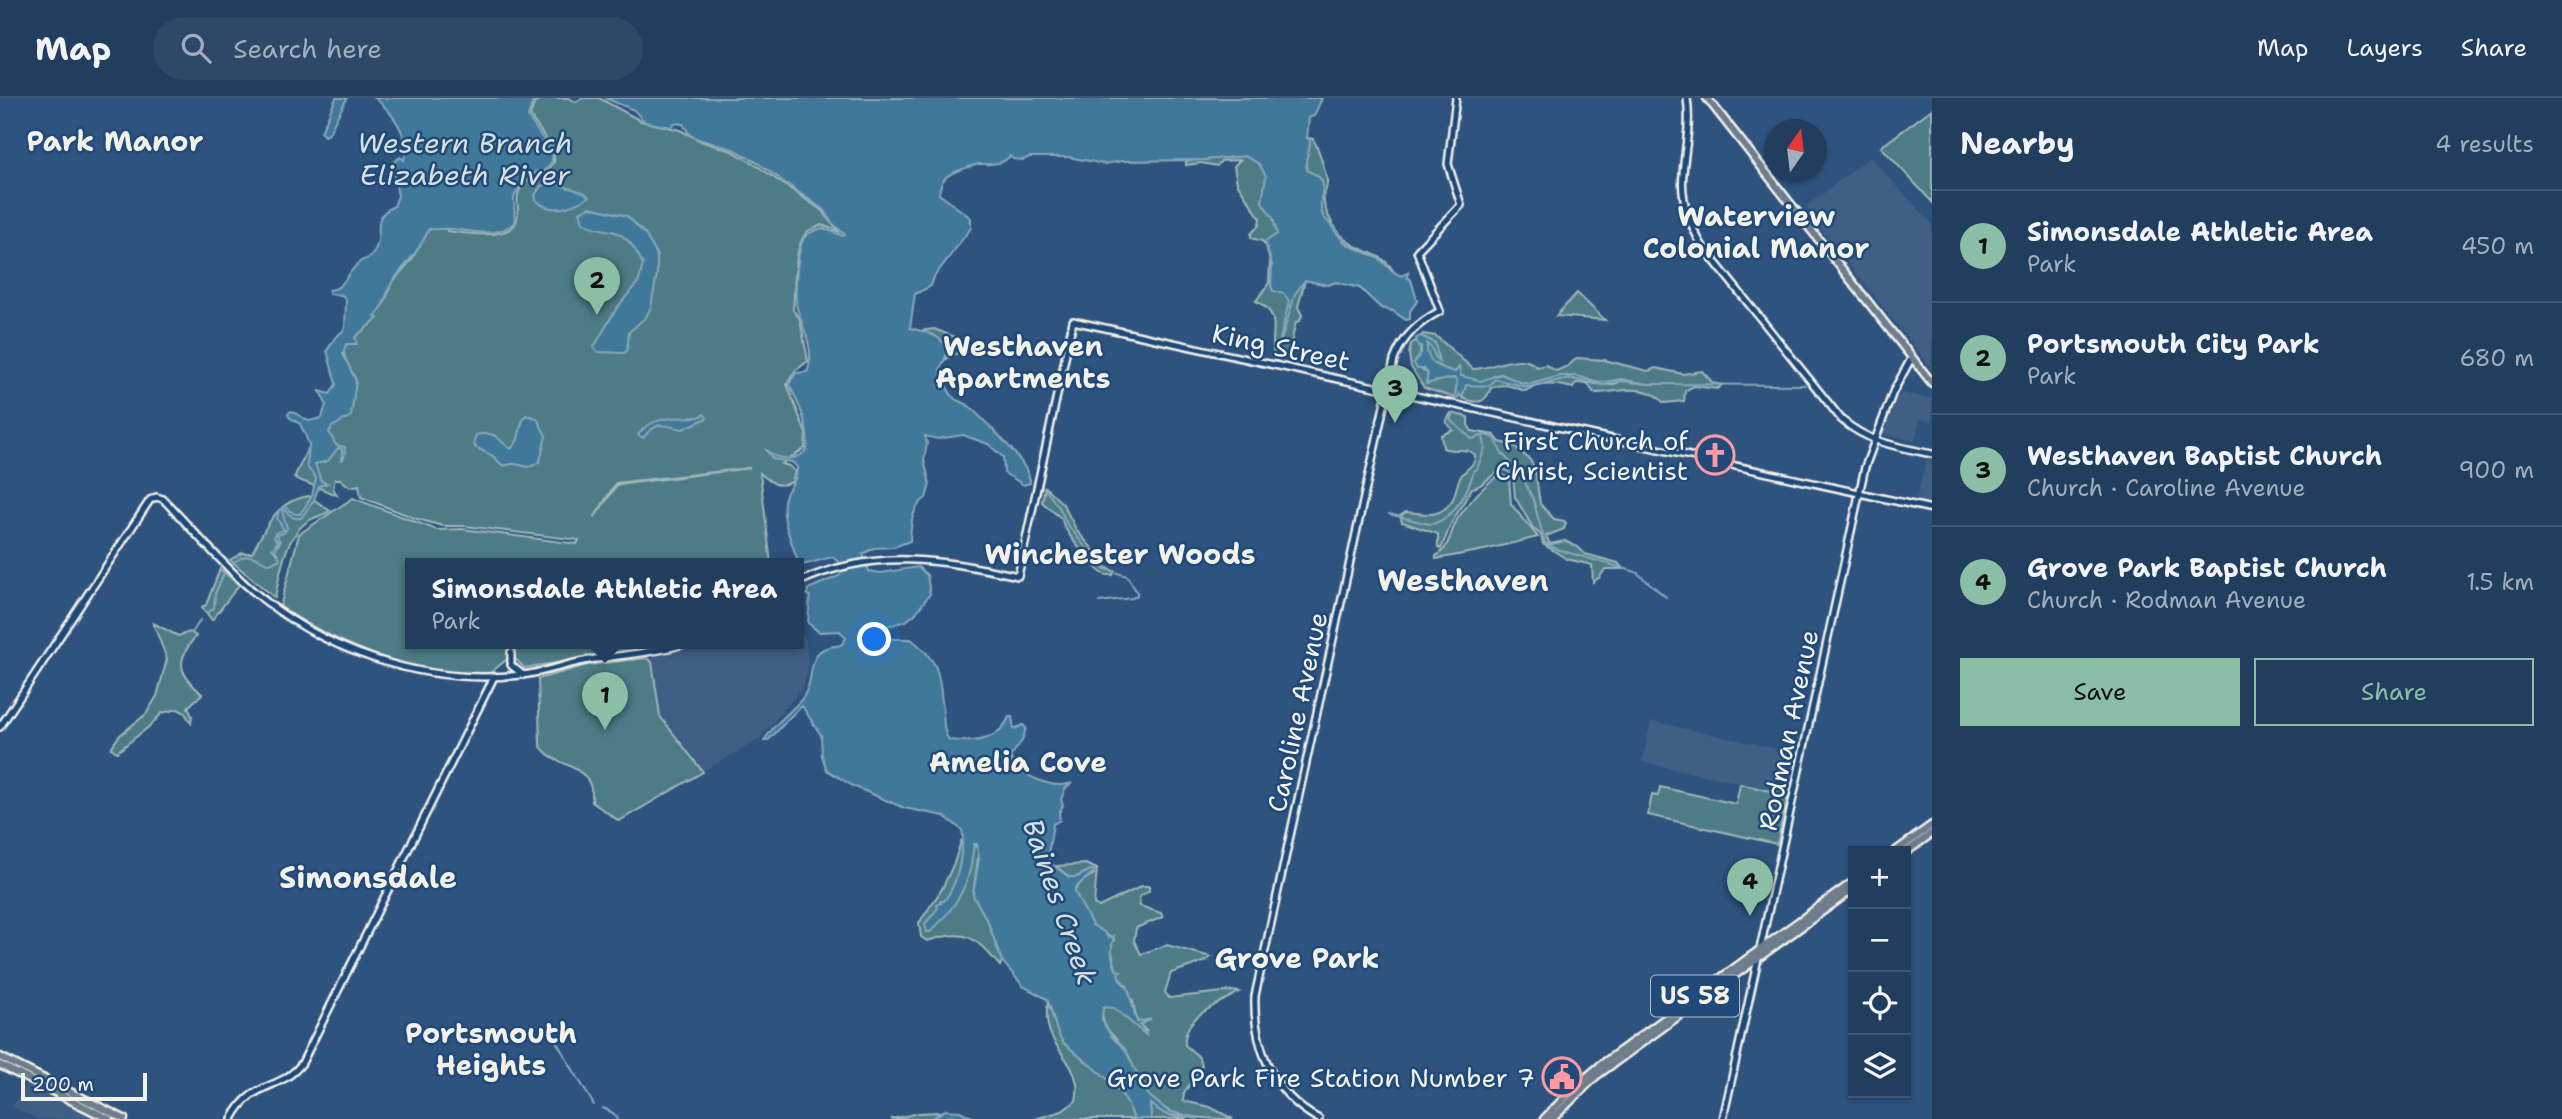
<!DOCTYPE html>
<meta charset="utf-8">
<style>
:root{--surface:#223e5f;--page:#2e4968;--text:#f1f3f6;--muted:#a2aebd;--line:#3f5774;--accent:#8abfa5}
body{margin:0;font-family:"Shantell Sans",sans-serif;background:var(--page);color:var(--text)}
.controls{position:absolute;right:21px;bottom:21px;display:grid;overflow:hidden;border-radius:0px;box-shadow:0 2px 5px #0004}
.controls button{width:63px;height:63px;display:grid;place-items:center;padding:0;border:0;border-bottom:2px solid var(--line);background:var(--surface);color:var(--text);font:35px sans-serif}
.compass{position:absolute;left:1764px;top:21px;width:63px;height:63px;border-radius:50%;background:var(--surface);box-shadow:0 2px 5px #0004;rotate:14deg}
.scale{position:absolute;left:21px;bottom:18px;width:126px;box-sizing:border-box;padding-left:7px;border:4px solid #f4f1e8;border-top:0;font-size:19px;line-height:24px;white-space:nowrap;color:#f4f1e8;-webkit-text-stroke:5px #1f4a7a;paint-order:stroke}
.you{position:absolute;left:875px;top:542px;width:24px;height:24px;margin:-18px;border:5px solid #fff;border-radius:50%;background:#1a73e8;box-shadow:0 0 0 10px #1a73e833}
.badge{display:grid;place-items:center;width:46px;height:46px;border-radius:50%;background:var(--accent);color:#111;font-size:23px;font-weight:700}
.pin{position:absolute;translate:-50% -58px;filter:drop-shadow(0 2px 4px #0008)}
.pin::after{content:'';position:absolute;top:37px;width:24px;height:21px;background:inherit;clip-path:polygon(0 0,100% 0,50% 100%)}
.popup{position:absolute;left:405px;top:460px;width:399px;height:91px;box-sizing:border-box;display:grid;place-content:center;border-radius:0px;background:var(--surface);filter:drop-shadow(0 2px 5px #0005);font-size:23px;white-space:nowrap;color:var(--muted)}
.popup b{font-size:26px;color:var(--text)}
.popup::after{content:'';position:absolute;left:50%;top:100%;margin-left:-14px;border:14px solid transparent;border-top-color:var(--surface)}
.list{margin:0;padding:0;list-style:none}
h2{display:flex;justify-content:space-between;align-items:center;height:91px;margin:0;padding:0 28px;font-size:30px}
h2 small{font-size:23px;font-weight:400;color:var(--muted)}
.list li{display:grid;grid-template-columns:46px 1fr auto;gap:21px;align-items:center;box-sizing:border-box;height:112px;padding:0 28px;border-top:2px solid var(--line)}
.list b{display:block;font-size:26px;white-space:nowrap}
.list p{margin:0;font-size:23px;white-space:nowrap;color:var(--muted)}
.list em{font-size:23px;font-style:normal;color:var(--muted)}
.actions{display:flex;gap:14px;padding:21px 28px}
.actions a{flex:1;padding:16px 0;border:2px solid var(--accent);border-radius:0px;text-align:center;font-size:24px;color:var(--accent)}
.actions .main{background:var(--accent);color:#111}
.icon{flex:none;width:38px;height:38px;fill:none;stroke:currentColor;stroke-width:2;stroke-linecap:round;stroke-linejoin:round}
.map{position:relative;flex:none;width:1932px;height:1021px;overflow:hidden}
header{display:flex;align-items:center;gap:42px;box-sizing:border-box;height:98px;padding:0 35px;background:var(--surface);border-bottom:2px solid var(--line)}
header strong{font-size:33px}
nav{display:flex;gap:38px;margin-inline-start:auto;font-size:24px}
.search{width:490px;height:63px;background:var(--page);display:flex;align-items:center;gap:18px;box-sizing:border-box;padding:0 24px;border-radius:38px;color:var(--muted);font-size:26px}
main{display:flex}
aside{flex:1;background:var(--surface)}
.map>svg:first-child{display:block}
.built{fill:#405e85}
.green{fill:#4e7c86;stroke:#a1b6b7;stroke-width:2;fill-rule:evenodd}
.water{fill:#40789a;stroke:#88a8b9;stroke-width:2}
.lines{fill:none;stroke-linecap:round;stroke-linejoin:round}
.stream{stroke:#88a8b9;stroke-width:2}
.tertiary-casing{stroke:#f4f1e8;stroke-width:10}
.primary-casing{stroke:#f4f1e8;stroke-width:11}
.tertiary{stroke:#1f4a7a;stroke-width:5}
.primary{stroke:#6d7d8c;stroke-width:6}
.labels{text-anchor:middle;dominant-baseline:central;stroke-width:5;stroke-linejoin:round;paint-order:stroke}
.shield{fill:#1f4a7a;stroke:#b4bfc7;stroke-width:2}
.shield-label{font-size:24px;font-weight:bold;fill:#f4f1e8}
.street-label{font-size:26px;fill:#f4f1e8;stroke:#1f4a7a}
.poi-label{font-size:26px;fill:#f4f1e8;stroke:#1f4a7a;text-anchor:end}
.neighbourhood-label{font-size:28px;font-weight:bold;fill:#f4f1e8;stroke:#1f4a7a}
.water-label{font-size:28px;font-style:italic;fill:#d9dfdc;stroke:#1f4a7a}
.quarter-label{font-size:30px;font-weight:bold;fill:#f4f1e8;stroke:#1f4a7a}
</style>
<header>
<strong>Map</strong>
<div class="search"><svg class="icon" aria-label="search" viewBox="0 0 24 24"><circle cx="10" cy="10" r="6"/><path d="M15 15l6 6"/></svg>Search here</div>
<nav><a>Map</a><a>Layers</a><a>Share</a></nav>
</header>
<main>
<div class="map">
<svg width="1932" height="1021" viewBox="0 0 1932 1021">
<rect width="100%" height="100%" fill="#2e537f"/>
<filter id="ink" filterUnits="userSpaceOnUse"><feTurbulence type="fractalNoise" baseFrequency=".0143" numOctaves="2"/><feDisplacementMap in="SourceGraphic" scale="14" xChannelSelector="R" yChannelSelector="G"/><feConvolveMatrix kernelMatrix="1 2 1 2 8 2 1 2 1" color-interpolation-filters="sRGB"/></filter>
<g filter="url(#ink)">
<!-- built -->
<g class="built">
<polygon points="1870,59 1932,126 1932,271 1808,115 1808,107"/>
<polygon points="1901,295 1932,301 1932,324 1920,321 1915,343 1883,336 1882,332 1893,307"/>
<polygon points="1926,361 1932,363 1932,407 1916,403"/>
<polygon points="799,532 806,542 808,572 803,589 758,642 703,673 660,615 652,558 697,546 799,546"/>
<polygon points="1651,623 1796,655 1788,695 1642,664"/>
<polygon points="27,984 92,1017 94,1021 37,1021 13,1009"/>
</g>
<!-- green -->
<g class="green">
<path d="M543,0H569L576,4L583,0H599L641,23L680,32L703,44L732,53L753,65L824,114C828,123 834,127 839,134L822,127C818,129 810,131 807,134C793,147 795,194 793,212L800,221L808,263L795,273L787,286L806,336L805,350L782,366L789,368L795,373L792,384C777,391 771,384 760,375L771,466H411V546H674L524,570L510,555L506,562L489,576C411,577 345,550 280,509L299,436L353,400L437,432L462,431L577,446L579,442L465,428H443L417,421L361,399L359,387L350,389L340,381H335L333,390L337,397L294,380L307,352L314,359L356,283L345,260L343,251L348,245H354L355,239L377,221L375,218L385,204L391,186L412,161L429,131L447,130V133C464,135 512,144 517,121C520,108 514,101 521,89C525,82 532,81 537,75L545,76L554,64V52L530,18L534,6ZM750,370L617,387L594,420L616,385Z"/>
<polygon points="1932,11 1932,104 1881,49"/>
<path d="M1307,40L1313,41C1320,53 1324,69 1327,82C1328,88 1325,93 1324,98C1322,109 1331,124 1337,132C1355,158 1382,149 1395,176L1402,178L1408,174L1407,179L1411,182L1417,203L1410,213V221L1406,222L1393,213L1381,210L1360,190L1336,184L1328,187L1305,182L1298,209L1302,217L1300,223L1296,224L1288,258L1275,263C1267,238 1286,218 1256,203L1269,185L1270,163L1266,148L1262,143L1251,140V136L1259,127L1260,120L1237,85L1234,68L1240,62L1221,63L1217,68L1201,65L1186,67V63L1236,54L1305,82Z"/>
<polygon points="1577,195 1605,222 1556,218"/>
<path d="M934,231L976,247C966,256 950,254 941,266L948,254V249L935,238L920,233Z"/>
<path d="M1423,236L1436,238L1473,271C1493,271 1521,252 1537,269L1546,267L1556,273L1568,268L1577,260L1604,262L1648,273L1656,270L1683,276L1702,273L1713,285L1722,287L1717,291L1694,288L1685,293L1684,303L1664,305C1646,283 1617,295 1594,295L1588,286L1576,285L1573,290C1556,286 1542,284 1525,293C1514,289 1502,284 1491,290C1485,306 1478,306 1462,300L1466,287C1478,285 1486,290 1495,281L1528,289L1569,280L1595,286L1612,287L1619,284L1599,285L1577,278H1562L1531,286L1522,285L1501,276C1493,276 1488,284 1480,283C1469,281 1435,271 1429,262C1426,257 1427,250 1427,245L1433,249L1436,261L1435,245L1421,238Z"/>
<path d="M1417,242C1423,251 1420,257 1416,267L1428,276L1426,285C1436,284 1445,281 1454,280L1457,282L1455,300L1424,290L1411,269L1409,256L1411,246Z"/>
<path d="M1451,315L1468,319V327L1472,333L1494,337L1500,344L1513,347L1530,362L1535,371L1540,406L1554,421L1564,423L1566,425L1564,431L1546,438L1550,446L1565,443L1578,449L1585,456L1618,465L1623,471H1605L1600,479L1593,484L1592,467L1567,461L1543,446L1541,437L1533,430L1515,399L1513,378L1506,372C1491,373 1486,388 1472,390L1451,426L1441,451L1438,449V436L1402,424L1400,418L1406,414C1423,415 1438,422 1451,404C1456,398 1456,386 1461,378C1466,370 1476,368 1475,357C1466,348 1456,355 1443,350L1441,337L1453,332L1446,324Z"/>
<path d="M1501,376L1509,380L1511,406L1538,439L1484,452L1436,461V458C1450,451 1450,433 1458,420C1470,403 1483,387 1501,376Z"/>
<path d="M1045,389L1063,406L1077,433L1092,450L1103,468L1114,473L1113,477C1108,477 1106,478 1102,475C1093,469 1062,431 1062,421L1042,404Z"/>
<path d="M309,398L330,413C324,417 317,418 310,422C285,436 280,475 275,500L230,462L242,455H252C267,428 275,403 309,398Z"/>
<polygon points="220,471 239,487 212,522 202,509 206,507"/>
<path d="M153,525L178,538L190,534L196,538C175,563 178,575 202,596L188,609L192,618L191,625L185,615L178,611L162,615L151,627L117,654L111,650L119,638L146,616L157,598L167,561Z"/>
<path d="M647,560L652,564L660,618L703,674L619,723L592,704C595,663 555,672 540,647L538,581L588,567Z"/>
<polygon points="1740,686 1788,697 1777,746 1648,717 1652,697 1658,698 1660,689 1736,706"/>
<path d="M961,743L974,745L979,752L973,797L988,824L1002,863L1000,868C973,837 967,831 927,843L921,839L919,825L942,791L954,765Z"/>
<path d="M1085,766L1097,771L1094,806L1099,809L1142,788H1149V793L1139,799L1140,808L1161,815L1163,819L1136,830L1134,843L1141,856L1167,847L1211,859L1206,863L1171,875L1165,894L1169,900L1232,893L1239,894C1218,907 1182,917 1185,947L1198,958L1202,967L1184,995L1183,1003L1210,1009L1233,1021C1205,1021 1167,1021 1148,997C1138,984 1134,966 1126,953C1117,939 1102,933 1102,913L1105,908L1114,910L1147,934L1140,927L1146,923L1137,924L1133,903L1129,898L1127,888L1118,879L1110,847L1114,842L1092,827L1074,794L1081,784L1094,776L1091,772L1077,779H1069L1056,768Z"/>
<path d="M1048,904L1059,937L1064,946C1094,963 1123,988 1134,1021H1035L1062,1013L1076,1003C1077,997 1078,991 1077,986C1072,956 1040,945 1048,904Z"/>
<polygon points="1150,1006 1165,1016 1186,1021 1151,1021"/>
<polygon points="941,1014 932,1021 891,1021 919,1015"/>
</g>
<!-- water -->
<g class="water">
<polygon points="336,0 347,0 328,37 324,38 321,34"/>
<path d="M375,0H538L532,5L528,19L553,55L552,63L544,74L536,73L534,77L523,82L514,99L515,124C498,141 472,133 451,131C443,130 436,132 429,131C420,152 406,165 393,183C385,194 386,209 375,218L378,220L355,239L357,246H346L343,256L356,283L351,318L332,329L329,334L336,347L345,349L344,360L342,362V351L338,350L328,363L315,366L321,383L327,385L319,388L314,402L301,420H294L284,412L282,413L287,430L284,435L277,437L280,444L275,452L279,457L272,451L278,444L274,439L275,435L284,432L277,420L279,412L284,409L295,416H300L312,398L316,380L307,369L309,347L304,334L300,326L289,319L288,316L291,313L309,323L322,320L326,306L320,293L330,296L336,286L327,253L334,241L345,231L346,202L342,197L329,196V192C345,191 348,172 361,163C367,160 371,161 374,154C386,132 368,121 394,108L398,98L392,66L400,59L404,62C410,37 393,15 375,0Z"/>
<path d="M605,0H1322L1314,18L1309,20L1307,40L1310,42C1311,53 1302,62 1308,73C1336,83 1314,98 1323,118C1324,121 1328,123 1330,126C1350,155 1350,145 1376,159C1387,165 1391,175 1402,178L1408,174L1407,179L1411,182L1417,203L1410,213V221L1406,222L1393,213L1381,210L1360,190L1336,184L1328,187L1305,182L1295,196L1275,263L1289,203L1284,196L1273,193L1271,187L1272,167L1265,144L1277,136L1273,120L1262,104L1266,78L1259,66L1245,58L1204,62L1123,63L1104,66L1068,59H1030L1023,62L1013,61L1010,58C1001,68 990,66 979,66C974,66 968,70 963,71C948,76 941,79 939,96L971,120V130L934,179L931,188L915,196L910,230C924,234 945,237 948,254L940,271C942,280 948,294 955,301C959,304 965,304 969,308C984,323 1031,365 1030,385L1024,387L1004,375L1003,359L988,346L963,337L938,341L925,338L927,345L924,362L930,386L926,400C911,410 911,426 910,443L894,449L874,450L863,456L869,473L881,475L918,469L927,477L930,496L915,516L906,523L884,529L880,536L886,541H911C942,565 939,578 943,614C944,625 943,633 949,642C973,645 998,644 1009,619H1012L1014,631L1023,627L1026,630L1022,643L1011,658L1012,666C1028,679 1052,692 1072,685L1065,691L1061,702L1063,707L1059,715L1060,722L1053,726L1049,751V764L1069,779H1077L1091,772L1095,773L1075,790V794L1092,827L1104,834L1109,840L1114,838C1110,852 1111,858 1116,872L1121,873L1118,875L1120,882L1128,890L1137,924L1151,921L1140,927L1147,938L1114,910L1103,909L1102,921L1105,928L1113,940L1125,951L1148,997L1168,1013L1199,1021L1165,1016L1150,1006L1151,1021H1134C1121,982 1093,972 1065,946C1054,935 1054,915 1047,901L1023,888L1002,863L988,824L973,797L979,760L977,746H974C972,757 972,769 968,779C961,801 946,819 930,834H927L925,826L938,810L937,806L941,805L940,803H944C959,784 961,761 963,738L962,732L944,718L904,710L853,688L827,672L822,658L821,637L802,608C788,619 780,632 767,643H764C773,626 790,615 802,601C813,586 809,570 816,558C822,548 832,549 841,547L846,540L840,533L819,534L808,525L810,498L807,497L808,491L839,478L841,475L840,465L832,459L803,467L798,464C793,445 779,420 785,399C790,384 796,389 797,369L792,364L773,361L765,351C776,362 797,365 807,351C810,329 799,306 789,286L796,275L807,274C816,254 803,230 797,210C794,198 797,150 804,140C808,134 816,132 823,130L843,138L845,137L831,124L825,113L755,63L733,51L698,41L690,37L683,26L674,25L671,29L645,24L634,12Z"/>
<path d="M554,85L585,95L589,99C574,108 551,118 536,102L535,97L541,88Z"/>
<path d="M590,109L627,118L645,136L657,157V176L651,209L646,219L629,234L627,253L624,255L598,254L594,249L616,211L639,183L643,166C636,152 627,136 611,133C601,131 591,130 583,124L580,114Z"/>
<path d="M1421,238L1435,245L1439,264C1433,259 1435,251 1427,245C1425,265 1438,269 1455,274L1459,269L1461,278L1481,283L1501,276L1522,285L1531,286L1561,278H1576L1599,285L1621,281L1648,286L1622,283L1603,287L1569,280L1528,289L1495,281L1489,288L1466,287L1462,300L1459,296L1458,300H1455L1457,283L1454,280C1446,281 1436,284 1426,286L1428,276L1424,271H1417L1414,265L1421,255V248H1418L1416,240Z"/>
<path d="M704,316L707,320L683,331C663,328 659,321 643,340L638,337C651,317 679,320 699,319Z"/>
<path d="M526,317L537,320L546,338L540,363C525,374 527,366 513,366C509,366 506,368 502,367L493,358L475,349L474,343L476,337C499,332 496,342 511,351C523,341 517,328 526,317Z"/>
<polygon points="945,1012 960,1013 976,1021 958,1021 950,1018 943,1021 932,1021"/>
</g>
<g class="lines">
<!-- stream -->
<g class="stream">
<polyline points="1649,286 1805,287"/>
<polyline points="1453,315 1450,322 1472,341 1485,337 1495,340 1501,354 1522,378 1533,401 1545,445 1556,451 1636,474 1666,499"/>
<polyline points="1043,389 1059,409 1067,426 1102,470 1127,478 1137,494 1137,498 1132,500 1099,504"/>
<path d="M1389,416L1429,426C1454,424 1469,391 1474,372L1477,371L1485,350L1483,338"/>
<path d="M233,465C250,452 254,460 270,466L280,461L278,456"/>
<polyline points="207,515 214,510 215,496 224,475"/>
<polyline points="192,535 200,522"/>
<polyline points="553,938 594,1007"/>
<polyline points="603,1010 613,1015 618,1021"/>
</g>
<!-- tertiary casing -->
<g class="tertiary-casing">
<g id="tertiary">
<path d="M1687,0C1691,27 1685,49 1683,76C1680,102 1690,127 1703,149L1842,322C1869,345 1899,349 1932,356"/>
<path d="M799,484C874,450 940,461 1018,478L1073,223L1932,411"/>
<polyline points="511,554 511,567 523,577"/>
<path d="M0,629L150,402L156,399L163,401C190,429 216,459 245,486C318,552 422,588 521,577C542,575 563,567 584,563C617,557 651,556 684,546"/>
<path d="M232,1021C253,981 280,994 302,965L494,579"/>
<path d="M1319,1021C1273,997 1253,948 1255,898L1394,262C1403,238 1418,225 1440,213L1417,153L1461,107L1448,66L1456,0"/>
<polyline points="1723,1021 1865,369 1893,294 1912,259"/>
</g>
</g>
<!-- primary casing -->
<g class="primary-casing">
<g id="primary">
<polyline points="1707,0 1932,285"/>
<polyline points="1896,753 1932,727"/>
<polyline points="1906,754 1932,735"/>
<polyline points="0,959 124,1021"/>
<polyline points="0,967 109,1021"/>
<polyline points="1544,1021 1575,989 1601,967 1853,784"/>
<polyline points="1552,1021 1596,978 1853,791"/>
</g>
</g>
<!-- tertiary -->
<use href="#tertiary" class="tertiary"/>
<!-- primary -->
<use href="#primary" class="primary"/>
</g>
</g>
<!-- icons -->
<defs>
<g id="church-ring" transform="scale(2.0125)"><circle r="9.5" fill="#1f4a7a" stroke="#ff9aa2" stroke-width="1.5"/><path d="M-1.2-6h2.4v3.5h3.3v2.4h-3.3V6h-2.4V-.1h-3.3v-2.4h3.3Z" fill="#ff9aa2"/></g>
<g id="civic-ring" transform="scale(2.0125)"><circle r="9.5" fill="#1f4a7a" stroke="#ff9aa2" stroke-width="1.5"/><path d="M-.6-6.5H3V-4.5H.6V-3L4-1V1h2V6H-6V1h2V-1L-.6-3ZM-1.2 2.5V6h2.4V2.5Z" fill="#ff9aa2"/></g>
</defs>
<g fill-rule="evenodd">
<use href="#church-ring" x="1715" y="357"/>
<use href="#civic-ring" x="1562" y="979"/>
</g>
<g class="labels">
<!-- shield labels -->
<rect class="shield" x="1651" y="877.5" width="88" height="41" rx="5"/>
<g class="shield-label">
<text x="1695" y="898">US 58</text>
</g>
<!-- street labels -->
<g class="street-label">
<text transform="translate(1281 249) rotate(12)">King Street</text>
<text transform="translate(1297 614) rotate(-78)">Caroline Avenue</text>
<text transform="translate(1788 632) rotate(-78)">Rodman Avenue</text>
</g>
<!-- poi labels -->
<g class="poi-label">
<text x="1688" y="342">First Church of<tspan x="1688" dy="30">Christ, Scientist</tspan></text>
<text x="1535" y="979">Grove Park Fire Station Number 7</text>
</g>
<!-- neighbourhood labels -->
<g class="neighbourhood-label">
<text x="115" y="43">Park Manor</text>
<text x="1756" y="118">Waterview<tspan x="1756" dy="32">Colonial Manor</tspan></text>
<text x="1023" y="248">Westhaven<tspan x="1023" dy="32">Apartments</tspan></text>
<text x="1120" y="456">Winchester Woods</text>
<text x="1018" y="664">Amelia Cove</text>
<text x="1297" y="860">Grove Park</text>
<text x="491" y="935">Portsmouth<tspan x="491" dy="32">Heights</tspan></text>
</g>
<!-- water labels -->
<g class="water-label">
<text x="465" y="45">Western Branch<tspan x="465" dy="32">Elizabeth River</tspan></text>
<text transform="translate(1060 804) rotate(71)">Baines Creek</text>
</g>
<!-- quarter labels -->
<g class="quarter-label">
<text x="1463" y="482">Westhaven</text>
<text x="368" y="779">Simonsdale</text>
</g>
</g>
</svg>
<div class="controls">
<button>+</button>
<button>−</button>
<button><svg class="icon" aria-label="locate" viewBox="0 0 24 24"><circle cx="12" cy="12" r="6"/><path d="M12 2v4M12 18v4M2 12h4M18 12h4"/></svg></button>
<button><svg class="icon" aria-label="layers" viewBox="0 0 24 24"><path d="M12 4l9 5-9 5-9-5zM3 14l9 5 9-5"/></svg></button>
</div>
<svg class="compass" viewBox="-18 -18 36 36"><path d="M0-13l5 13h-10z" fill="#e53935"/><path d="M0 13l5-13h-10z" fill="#a2aebd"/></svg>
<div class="scale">200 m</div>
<div class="you"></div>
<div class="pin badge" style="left:605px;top:632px">1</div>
<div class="popup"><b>Simonsdale Athletic Area</b>Park</div>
<div class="pin badge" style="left:597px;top:217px">2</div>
<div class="pin badge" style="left:1395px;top:325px">3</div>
<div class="pin badge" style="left:1750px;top:818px">4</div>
</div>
<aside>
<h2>Nearby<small>4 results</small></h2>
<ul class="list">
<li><span class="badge">1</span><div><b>Simonsdale Athletic Area</b><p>Park</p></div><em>450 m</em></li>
<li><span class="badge">2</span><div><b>Portsmouth City Park</b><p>Park</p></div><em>680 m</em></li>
<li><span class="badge">3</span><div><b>Westhaven Baptist Church</b><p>Church · Caroline Avenue</p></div><em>900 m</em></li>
<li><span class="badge">4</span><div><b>Grove Park Baptist Church</b><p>Church · Rodman Avenue</p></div><em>1.5 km</em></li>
</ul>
<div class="actions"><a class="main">Save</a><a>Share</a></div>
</aside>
</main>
